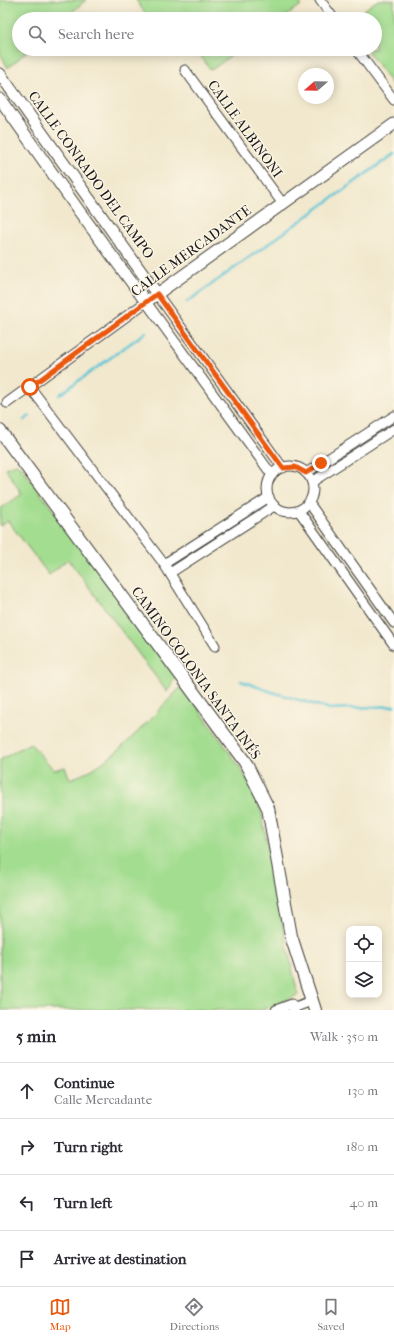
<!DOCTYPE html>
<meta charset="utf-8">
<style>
:root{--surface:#fff;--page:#f2f2f3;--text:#2b2b33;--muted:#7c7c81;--line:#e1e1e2;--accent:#ea580c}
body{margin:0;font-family:"IM FELL French Canon",serif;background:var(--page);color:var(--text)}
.controls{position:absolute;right:12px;bottom:12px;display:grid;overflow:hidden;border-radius:8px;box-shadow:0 2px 10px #0003}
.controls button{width:36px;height:36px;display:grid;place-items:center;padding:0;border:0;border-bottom:1px solid var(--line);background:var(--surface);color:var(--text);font:20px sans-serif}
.compass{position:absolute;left:298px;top:68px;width:36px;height:36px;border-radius:50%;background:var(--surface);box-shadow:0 2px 10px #0003;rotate:250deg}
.stop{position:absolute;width:12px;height:12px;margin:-9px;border:3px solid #ea580c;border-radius:50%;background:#fff}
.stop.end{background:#ea580c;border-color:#fff;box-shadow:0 1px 4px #0008}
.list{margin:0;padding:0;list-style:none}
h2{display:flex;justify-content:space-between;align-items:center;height:52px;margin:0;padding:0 16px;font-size:17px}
h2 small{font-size:13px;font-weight:400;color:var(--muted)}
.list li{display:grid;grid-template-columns:26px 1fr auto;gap:12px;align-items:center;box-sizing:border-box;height:56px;padding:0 16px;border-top:1px solid var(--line)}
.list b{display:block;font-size:15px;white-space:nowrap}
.list p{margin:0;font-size:13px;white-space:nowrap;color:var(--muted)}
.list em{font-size:13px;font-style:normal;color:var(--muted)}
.icon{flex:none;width:22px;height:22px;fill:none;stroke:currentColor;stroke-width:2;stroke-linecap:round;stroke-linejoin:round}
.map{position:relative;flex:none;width:394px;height:1010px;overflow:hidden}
.search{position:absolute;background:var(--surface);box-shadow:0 2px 10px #0003;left:12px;right:12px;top:12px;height:44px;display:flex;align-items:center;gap:10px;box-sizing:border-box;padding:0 14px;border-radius:22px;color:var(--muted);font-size:15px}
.sheet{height:276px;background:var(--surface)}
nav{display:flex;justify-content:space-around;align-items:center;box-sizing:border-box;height:56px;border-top:1px solid var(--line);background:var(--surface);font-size:11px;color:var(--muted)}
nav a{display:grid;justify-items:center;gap:2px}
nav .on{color:var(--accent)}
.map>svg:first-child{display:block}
.green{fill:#a3dd90;stroke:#607c56}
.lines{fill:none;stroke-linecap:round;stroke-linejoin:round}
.stream{stroke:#5ac4d6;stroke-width:2.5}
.minor-casing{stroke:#3c3b37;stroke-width:11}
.tertiary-casing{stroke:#3c3b37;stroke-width:13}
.secondary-casing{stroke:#3c3b37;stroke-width:14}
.minor{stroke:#fff;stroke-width:9}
.tertiary{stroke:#fff;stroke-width:11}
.secondary{stroke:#fff;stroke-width:12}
.route{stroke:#ea580c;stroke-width:5}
.labels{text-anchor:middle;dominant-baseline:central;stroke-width:3;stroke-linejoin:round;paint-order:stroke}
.street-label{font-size:14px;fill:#1c1c1c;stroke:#fcf5e5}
</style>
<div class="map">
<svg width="394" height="1010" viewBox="0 0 394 1010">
<rect width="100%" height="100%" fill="#fcf5e5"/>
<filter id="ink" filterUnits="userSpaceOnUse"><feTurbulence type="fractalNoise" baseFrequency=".025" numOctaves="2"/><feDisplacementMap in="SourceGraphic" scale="8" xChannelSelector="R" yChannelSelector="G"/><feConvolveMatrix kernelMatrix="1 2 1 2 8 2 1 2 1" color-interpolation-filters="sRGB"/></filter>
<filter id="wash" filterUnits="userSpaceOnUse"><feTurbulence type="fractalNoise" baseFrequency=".012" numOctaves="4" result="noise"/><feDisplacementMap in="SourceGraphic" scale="16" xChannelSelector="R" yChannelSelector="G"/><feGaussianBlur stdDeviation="0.9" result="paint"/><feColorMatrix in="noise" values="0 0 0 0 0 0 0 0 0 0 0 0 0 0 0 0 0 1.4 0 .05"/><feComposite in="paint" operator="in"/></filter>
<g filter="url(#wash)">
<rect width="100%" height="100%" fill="#f1e8cd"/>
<!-- green -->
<g class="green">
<polygon points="0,0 86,0 64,19 19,19 19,49 30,49 8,68 0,53"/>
<polygon points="136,0 297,0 301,5 282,19 149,19"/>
<polygon points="378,0 394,0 394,87 366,49 375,49 375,19 351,19"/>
<polygon points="195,49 241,49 211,70"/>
<polygon points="16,464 21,467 176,676 167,692 68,559 49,575 8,521 0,526 0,509 22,494 5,468"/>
<path d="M180,688H184L237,763L252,788L262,814L276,896L298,995L261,1010H0V760L30,743L54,770L65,767L70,779C111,767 151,717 180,688Z"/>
</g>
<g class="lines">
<!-- stream -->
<g class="stream">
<polyline points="187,302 394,154"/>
<polyline points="59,395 146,332"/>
<polyline points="24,420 30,416"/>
<polyline points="241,681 272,692 330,709 394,706"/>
</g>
</g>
</g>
<g filter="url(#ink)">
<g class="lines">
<!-- minor casing -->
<g class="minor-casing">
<g id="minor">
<polyline points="320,0 334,19"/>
<polyline points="356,49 394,100"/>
<polyline points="185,70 283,204"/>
<polyline points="157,294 283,468"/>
<polyline points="30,387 164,564 215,646"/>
<polyline points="7,403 146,302 272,475"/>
<circle cx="290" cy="489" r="23"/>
<polyline points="306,473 394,416"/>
<polyline points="312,482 394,429"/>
<polyline points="309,503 394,623"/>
<polyline points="299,511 394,645"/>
<polyline points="164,564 269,497"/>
<polyline points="170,573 274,506"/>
<polyline points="293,1008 311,1001"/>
<polyline points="276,1010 292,1004 294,1010"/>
</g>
</g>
<!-- tertiary casing -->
<g class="tertiary-casing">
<g id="tertiary">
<polyline points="0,74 157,294"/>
<polyline points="0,99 79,211 146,302 394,124"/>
</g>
</g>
<!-- secondary casing -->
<g class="secondary-casing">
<polyline id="secondary" points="0,431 245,762 268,808 291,936 315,1010"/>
</g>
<!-- minor -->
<use href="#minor" class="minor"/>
<!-- tertiary -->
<use href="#tertiary" class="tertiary"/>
<!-- secondary -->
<use href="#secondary" class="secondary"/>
</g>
</g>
<g class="lines" filter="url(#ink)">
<!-- route -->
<polyline class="route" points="30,387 157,294 283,468 295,467 306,473 321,463"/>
</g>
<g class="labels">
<!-- street labels -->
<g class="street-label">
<text transform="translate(245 129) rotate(54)">CALLE ALBINONI</text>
<text transform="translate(91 175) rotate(54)">CALLE CONRADO DEL CAMPO</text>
<text transform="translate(191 251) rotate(-36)">CALLE MERCADANTE</text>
<text transform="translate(196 673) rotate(54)">CAMINO COLONIA SANTA INÉS</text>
</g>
</g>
</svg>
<div class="controls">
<button><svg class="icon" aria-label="locate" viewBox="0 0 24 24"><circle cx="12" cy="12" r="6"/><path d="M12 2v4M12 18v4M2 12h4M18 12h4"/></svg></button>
<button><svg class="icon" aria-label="layers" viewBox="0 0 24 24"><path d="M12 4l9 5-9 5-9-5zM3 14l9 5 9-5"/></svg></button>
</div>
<svg class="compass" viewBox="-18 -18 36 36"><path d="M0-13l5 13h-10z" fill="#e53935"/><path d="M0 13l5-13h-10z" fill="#7c7c81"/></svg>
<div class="stop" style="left:30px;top:387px"></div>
<div class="stop end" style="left:321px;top:463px"></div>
<div class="search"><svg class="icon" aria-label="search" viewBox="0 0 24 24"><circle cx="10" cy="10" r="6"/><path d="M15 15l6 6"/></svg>Search here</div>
</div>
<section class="sheet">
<h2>5 min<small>Walk · 350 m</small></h2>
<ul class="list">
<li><svg class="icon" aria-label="ahead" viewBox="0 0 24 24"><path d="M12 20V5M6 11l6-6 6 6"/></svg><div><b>Continue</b><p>Calle Mercadante</p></div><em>130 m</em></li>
<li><svg class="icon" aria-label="right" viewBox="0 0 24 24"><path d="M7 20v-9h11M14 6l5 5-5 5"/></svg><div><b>Turn right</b></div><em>180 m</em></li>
<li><svg class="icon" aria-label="left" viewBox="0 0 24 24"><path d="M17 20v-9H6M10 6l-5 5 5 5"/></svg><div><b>Turn left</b></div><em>40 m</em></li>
<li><svg class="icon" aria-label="arrive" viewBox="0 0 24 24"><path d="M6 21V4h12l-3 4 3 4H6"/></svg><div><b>Arrive at destination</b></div></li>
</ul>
</section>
<nav>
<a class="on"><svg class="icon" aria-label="map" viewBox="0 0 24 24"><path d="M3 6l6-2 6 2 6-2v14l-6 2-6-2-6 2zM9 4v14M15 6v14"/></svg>Map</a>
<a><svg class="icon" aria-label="directions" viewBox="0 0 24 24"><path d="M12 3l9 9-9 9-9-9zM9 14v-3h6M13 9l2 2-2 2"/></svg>Directions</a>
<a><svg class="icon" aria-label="saved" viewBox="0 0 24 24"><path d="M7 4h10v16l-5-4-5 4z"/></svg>Saved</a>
</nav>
